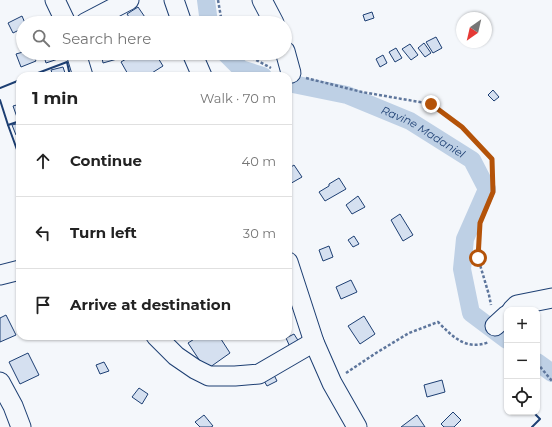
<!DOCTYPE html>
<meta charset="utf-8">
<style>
:root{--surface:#fff;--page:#f2f2f2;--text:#222;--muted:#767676;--line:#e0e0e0}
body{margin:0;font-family:Montserrat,sans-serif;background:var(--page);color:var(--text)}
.controls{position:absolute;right:12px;bottom:12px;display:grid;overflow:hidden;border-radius:8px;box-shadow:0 1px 3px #0004}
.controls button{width:36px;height:36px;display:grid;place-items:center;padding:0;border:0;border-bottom:1px solid var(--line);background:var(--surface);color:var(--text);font:20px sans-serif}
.compass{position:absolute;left:456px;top:12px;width:36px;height:36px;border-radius:50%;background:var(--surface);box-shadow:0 1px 3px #0004;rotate:214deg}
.stop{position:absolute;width:12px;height:12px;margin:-9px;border:3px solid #b45309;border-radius:50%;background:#fff}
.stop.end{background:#b45309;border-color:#fff;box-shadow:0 1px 4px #0008}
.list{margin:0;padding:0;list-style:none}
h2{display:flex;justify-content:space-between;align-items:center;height:52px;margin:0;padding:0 16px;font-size:17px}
h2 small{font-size:13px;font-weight:400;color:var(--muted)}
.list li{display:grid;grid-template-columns:26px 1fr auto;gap:12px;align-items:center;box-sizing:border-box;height:72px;padding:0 16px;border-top:1px solid var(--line)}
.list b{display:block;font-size:15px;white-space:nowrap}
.list em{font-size:13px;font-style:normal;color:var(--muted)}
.icon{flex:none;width:22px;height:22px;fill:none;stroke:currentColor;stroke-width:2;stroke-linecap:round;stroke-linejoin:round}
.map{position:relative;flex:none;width:552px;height:427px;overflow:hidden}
.search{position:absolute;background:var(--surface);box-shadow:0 1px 3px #0004;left:16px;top:16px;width:276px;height:44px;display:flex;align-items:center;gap:10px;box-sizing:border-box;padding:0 14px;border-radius:22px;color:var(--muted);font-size:15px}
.panel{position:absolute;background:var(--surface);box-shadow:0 1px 3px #0004;left:16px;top:72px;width:276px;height:268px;border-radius:12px}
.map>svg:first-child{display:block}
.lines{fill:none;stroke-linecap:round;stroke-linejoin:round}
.canal{stroke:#bed0e5;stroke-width:18}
.building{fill:#d5e0f0;stroke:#1d3f73}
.minor-casing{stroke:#1d3f73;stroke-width:21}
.path{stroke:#5e769c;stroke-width:2.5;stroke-dasharray:3 2;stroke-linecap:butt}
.minor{stroke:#f4f7fb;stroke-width:19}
.wall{stroke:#1d3f73;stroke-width:2}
.route{stroke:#b45309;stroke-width:5}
.labels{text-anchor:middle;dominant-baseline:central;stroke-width:3;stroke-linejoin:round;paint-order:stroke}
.water-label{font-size:11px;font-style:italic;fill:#1d3f73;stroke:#f4f7fb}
</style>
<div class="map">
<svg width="552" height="427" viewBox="0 0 552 427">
<rect width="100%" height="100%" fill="#f4f7fb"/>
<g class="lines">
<!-- canal -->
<g class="canal">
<polyline points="206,0 209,23"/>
<polyline points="225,53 241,69 263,76"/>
<path id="s1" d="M288,83L347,95L410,121L472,160L487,189L465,239L462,269L471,313L507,340"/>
<polyline points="537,362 552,373"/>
</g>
</g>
<!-- building -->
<g class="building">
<polygon points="138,7 149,23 133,23 127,14"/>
<polygon points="372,12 374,18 365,21 363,15"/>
<polygon points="22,16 25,23 23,23 23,28 13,33 8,23"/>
<polygon points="436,37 442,48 433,53 426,42"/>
<polygon points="424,43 431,53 425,57 418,48"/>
<polygon points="410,44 418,55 411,60 402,49"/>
<polygon points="396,48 402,58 395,62 389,52"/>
<polygon points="23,52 23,53 32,53 36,61 21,67 16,54"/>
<polygon points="43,53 56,53 58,59 46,63"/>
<polygon points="101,53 116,53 117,59 103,63"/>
<polygon points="136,53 155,53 163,66 147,76 129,76 121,62"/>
<polygon points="383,55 387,63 380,67 376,59"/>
<polygon points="63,67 65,73 53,76 51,70"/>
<polygon points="493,90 499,97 494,101 488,95"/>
<polygon points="20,104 20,119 18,120 13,106"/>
<polygon points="20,123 20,133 16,135 12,125"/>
<polygon points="294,165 302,177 288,185 288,169"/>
<polygon points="339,178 346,189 325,201 319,192 329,186 329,184"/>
<polygon points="358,196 365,207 352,214 346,205"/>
<polygon points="400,214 413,235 403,241 391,220"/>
<polygon points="354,236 359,244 353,247 348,240"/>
<polygon points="329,246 333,257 323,261 319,250"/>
<polygon points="351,280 357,292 341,299 336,287"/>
<polygon points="288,290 293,305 288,306"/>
<polygon points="6,315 16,335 0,342 0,318"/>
<polygon points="364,316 375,334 360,344 348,326"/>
<polygon points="294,334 299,342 290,347 286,338"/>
<polygon points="199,336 219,336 230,353 206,370 188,343"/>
<polygon points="28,353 39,375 20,384 9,362"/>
<polygon points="104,362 109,371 100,374 96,365"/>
<polygon points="273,373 277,381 267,386 263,379"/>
<polygon points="442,380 445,392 427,397 424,385"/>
<polygon points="139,388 148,394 142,404 132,397"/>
<polygon points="453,412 461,420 454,427 444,427 441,424"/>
<polygon points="204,415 213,426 211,427 200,427 195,422"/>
<polygon points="417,415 425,427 401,427"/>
</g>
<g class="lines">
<!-- minor casing -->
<g class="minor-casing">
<g id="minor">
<polyline points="55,0 66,23"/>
<polyline points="174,0 182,23"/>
<polyline points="262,0 274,23"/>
<polyline points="85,23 129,0"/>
<polyline points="285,51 291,73"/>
<polyline points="76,53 83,76"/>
<polyline points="192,53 202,76"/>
<polyline points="288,262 314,342 332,383 357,427"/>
<polyline points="0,275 20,270"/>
<polyline points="512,310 517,305 552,298"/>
<polyline points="495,326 507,315"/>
<polyline points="156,336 176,356 195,369 209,376 235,376 259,374 314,342"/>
<polyline points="0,382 13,406 21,427"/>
</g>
</g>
<!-- path -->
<g class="path">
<polyline points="218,0 222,23"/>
<polyline points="243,53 271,68"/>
<polyline points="306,78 362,92 431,104 462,127 492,159 493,192 480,223 478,258 489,295 491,305"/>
<polyline points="537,363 552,381"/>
<path d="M346,373L376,353L409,333L438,322C453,337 466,351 489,342"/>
</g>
<!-- minor -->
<use href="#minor" class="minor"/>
<!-- wall -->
<g class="wall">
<polyline points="30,76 67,62 70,76"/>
<polyline points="0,88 20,80"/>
<polyline points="0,100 8,125"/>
<polyline points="20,121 8,125 20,158"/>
<polyline points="532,427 540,419 533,412"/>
</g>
</g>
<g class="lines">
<!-- route -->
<polyline class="route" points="431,104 462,127 492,159 493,192 480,223 478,258"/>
</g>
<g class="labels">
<!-- water labels -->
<g class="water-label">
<text stroke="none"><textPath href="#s1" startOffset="145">Ravine Madaniel</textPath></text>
</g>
</g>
</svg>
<div class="controls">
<button>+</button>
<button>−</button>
<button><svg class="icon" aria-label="locate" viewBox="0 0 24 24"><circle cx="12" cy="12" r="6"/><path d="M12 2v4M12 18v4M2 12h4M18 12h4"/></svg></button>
</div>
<svg class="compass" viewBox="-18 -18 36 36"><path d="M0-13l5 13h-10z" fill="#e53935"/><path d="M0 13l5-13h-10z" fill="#767676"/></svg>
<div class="stop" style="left:478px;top:258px"></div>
<div class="stop end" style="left:431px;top:104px"></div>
<div class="search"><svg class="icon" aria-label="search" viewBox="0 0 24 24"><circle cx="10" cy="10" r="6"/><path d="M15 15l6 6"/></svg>Search here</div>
<section class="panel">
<h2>1 min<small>Walk · 70 m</small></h2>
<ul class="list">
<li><svg class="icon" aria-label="ahead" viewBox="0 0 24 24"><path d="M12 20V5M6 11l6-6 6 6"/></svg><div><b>Continue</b></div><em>40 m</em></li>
<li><svg class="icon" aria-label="left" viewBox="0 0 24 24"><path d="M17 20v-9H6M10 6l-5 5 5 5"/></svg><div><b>Turn left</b></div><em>30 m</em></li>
<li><svg class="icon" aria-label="arrive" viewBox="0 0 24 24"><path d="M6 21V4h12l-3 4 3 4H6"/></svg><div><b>Arrive at destination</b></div></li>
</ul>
</section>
</div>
